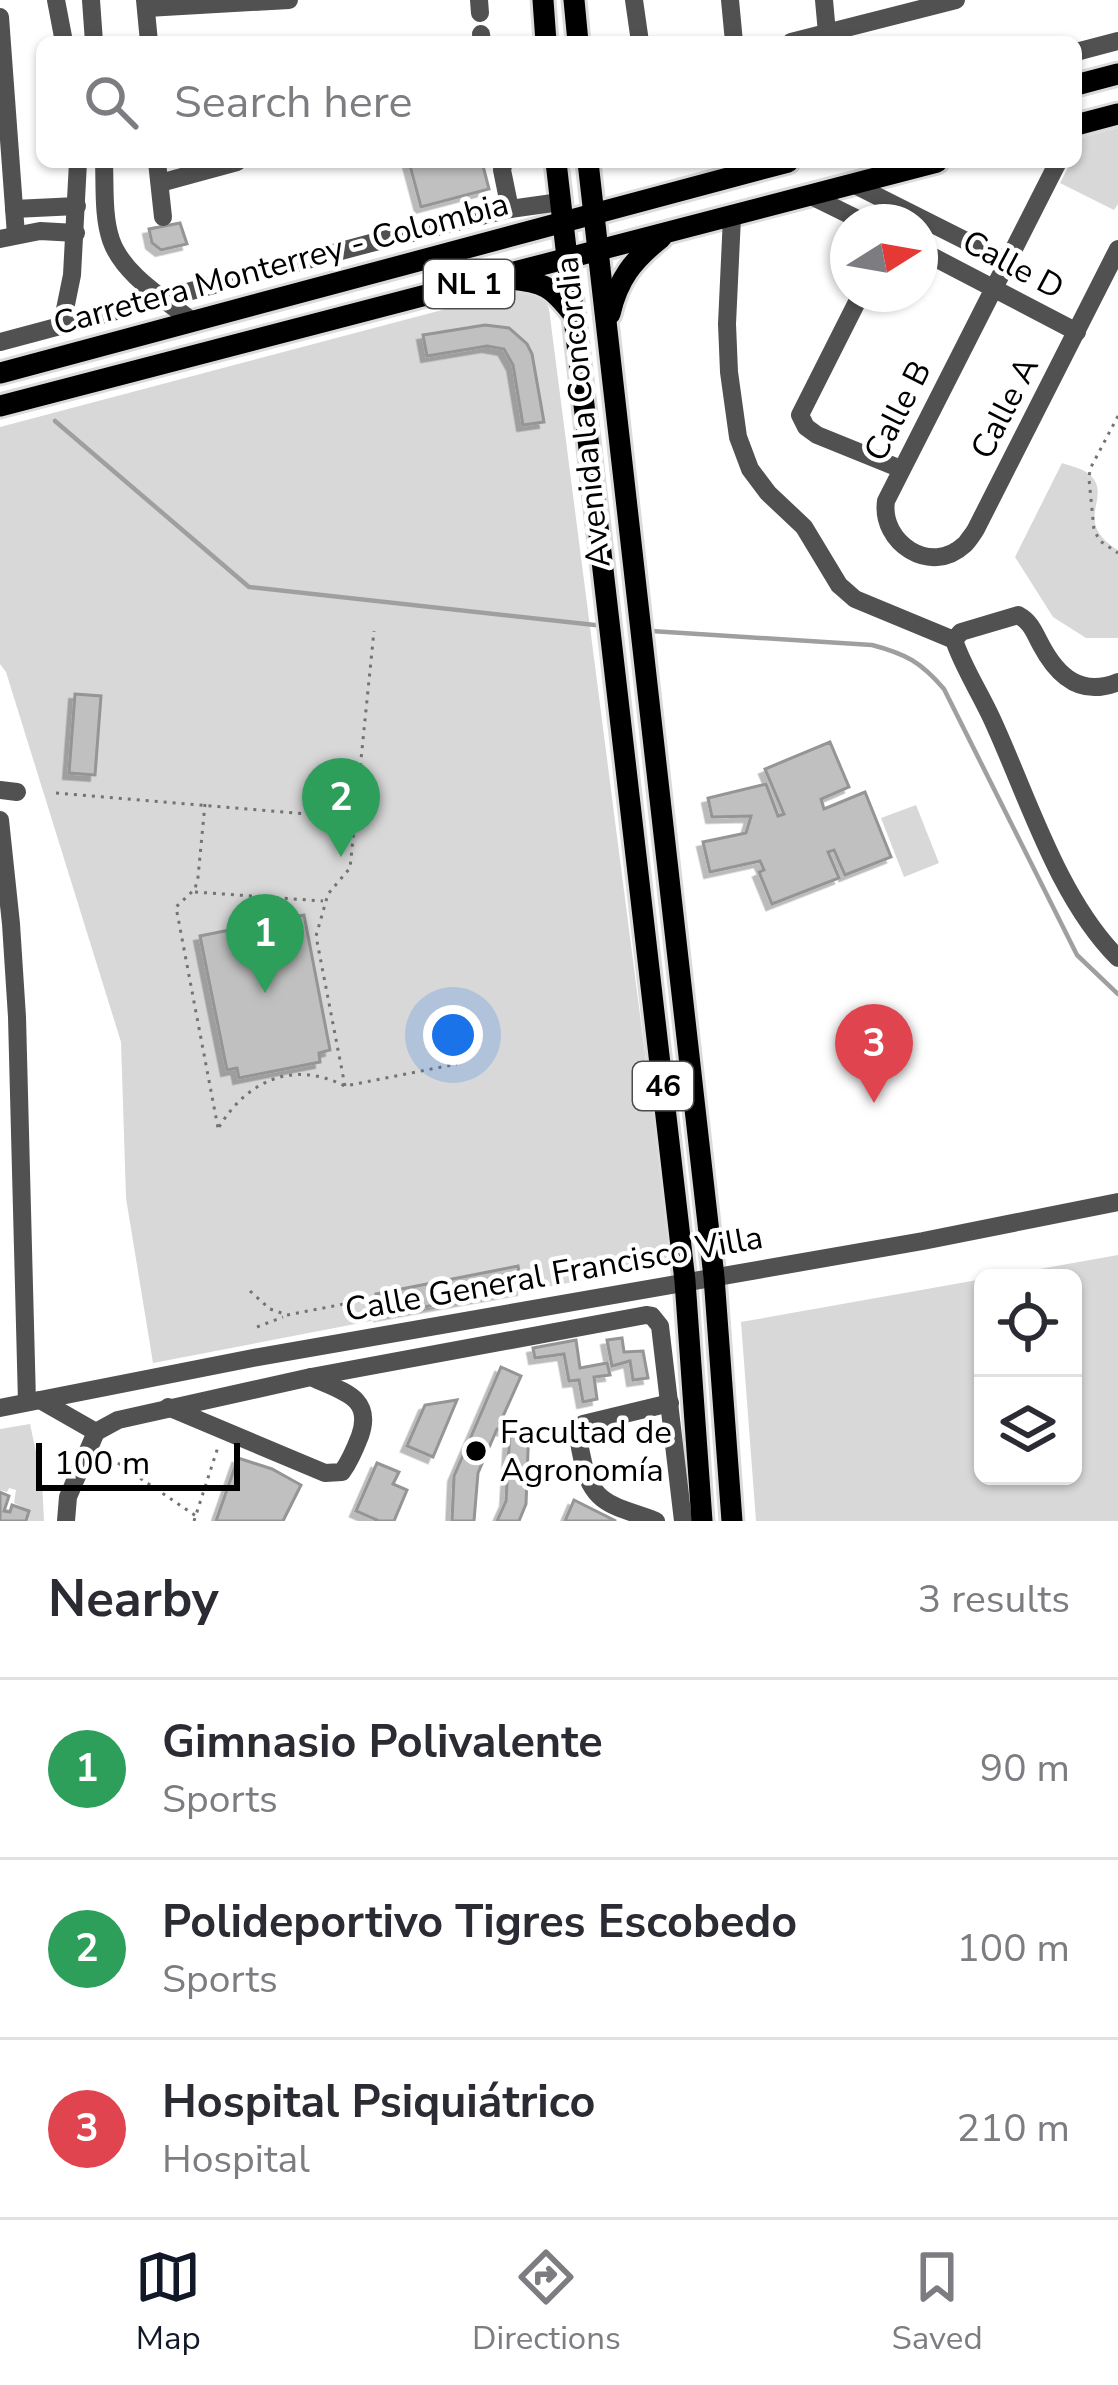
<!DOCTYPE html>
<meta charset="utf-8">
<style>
:root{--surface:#fff;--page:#f2f2f3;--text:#2b2b33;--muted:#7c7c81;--line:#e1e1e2;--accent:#111827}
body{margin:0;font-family:"Nunito Sans",sans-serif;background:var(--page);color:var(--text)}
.controls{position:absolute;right:36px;bottom:36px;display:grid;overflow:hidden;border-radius:18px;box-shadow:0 3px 9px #0004}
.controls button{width:108px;height:108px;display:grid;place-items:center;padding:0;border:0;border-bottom:3px solid var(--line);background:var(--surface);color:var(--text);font:60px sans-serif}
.compass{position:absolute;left:830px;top:204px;width:108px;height:108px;border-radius:50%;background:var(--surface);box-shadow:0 3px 9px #0004;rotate:79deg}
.scale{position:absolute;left:36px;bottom:30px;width:204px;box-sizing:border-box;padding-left:12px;border:6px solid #000;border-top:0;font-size:33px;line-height:42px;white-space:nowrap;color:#000;-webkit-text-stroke:9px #fff;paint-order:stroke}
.you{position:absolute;left:453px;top:1035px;width:42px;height:42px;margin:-30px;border:9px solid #fff;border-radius:50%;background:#1a73e8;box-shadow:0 0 0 18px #1a73e833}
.badge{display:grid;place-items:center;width:78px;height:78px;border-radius:50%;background:var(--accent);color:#fff;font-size:39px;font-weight:700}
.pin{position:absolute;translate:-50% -99px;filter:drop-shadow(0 3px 6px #0008)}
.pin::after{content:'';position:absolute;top:63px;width:42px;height:36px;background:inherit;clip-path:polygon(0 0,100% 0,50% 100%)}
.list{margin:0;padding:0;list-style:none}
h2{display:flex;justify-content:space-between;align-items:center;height:156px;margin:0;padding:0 48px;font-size:51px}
h2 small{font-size:39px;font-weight:400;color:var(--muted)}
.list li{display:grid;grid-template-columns:78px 1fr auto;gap:36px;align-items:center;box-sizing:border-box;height:180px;padding:0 48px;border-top:3px solid var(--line)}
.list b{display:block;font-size:45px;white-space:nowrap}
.list p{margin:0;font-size:39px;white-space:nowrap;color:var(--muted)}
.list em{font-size:39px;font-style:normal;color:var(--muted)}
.icon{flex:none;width:66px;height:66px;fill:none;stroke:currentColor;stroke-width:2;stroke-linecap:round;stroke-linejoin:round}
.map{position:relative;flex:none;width:1118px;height:1521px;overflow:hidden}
.search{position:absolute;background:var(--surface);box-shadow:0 3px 9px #0004;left:36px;right:36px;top:36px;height:132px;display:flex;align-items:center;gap:30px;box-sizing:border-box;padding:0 42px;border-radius:18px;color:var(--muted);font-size:45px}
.sheet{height:696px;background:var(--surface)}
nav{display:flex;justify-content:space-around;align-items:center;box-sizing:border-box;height:168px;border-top:3px solid var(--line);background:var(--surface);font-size:33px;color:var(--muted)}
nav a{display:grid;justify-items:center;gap:6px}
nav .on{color:var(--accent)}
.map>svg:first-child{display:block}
.green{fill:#d8d8d8}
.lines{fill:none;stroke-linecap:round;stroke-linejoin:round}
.stream{stroke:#9f9f9f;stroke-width:4.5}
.building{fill:#c0c0c0;stroke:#959595;stroke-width:3;filter:url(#shadow)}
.major-casing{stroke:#dbdbdb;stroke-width:27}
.path{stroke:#737373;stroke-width:3;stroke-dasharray:3 6;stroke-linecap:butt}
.minor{stroke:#515151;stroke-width:18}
.major{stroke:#000;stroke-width:21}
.poi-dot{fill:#000;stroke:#fff;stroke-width:4.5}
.labels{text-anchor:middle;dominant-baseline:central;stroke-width:9;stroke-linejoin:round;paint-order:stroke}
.shield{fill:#fff;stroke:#4c4c4c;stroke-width:3}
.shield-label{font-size:30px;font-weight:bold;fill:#000}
.street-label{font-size:33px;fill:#000;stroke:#fff}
.poi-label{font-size:33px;fill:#000;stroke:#fff;text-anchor:start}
</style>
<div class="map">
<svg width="1118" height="1521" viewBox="0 0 1118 1521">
<defs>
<filter id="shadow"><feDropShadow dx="-5.5" dy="5.5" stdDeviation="0" flood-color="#0004"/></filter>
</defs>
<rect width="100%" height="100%" fill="#fff"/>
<!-- green -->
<g class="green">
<polygon points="1118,128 1118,204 1114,210 1060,183 1071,162 1076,162 1076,152 1083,137"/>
<polygon points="521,289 544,298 549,309 672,1263 153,1363 126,1198 121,1042 6,672 0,664 0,427"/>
<path d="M1062,463C1071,466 1083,469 1089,474C1115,497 1070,520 1118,550V638H1086L1053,617L1015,557Z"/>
<polygon points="916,805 939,863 904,877 881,818"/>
<polygon points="1118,1255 1118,1521 756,1521 741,1322 983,1279 983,1476 1073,1476 1073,1278 989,1278"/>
<polygon points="30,1424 42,1480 44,1521 28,1521 30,1511 14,1503 16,1490 9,1488 7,1492 0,1490 0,1429"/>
</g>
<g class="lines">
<!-- stream -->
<g class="stream">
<polyline points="55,421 249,587 604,626"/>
<path d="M651,631L872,645C906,654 921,662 944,689L1077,955L1118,994"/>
</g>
</g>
<!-- building -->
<g class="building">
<polygon points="409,162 482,162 489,189 421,207"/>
<polygon points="180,223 187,244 161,250 152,243 149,229"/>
<polygon points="485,325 509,328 527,344 532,354 544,422 523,425 513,365 504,349 487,346 427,356 423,335"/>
<polygon points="75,694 101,696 95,775 69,773"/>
<polygon points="830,742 849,787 821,799 824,809 865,792 891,857 845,875 834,850 828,852 839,878 772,904 759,872 764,870 760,861 710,872 703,842 746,833 751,816 712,817 708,798 766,784 778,816 784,814 765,769"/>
<polygon points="304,915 330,1050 319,1053 320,1062 239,1078 237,1068 227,1070 200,936"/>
<polygon points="518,1266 522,1289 380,1315 376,1294"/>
<polygon points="622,1338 624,1352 643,1351 648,1378 633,1380 630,1361 612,1366 607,1340"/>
<polygon points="576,1340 580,1368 607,1363 610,1375 594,1377 597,1399 583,1402 579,1380 569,1381 564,1354 535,1358 533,1348"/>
<polygon points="501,1367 521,1376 500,1423 529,1425 526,1504 519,1521 497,1521 506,1501 510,1430 497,1429 478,1473 474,1521 452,1521 454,1476"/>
<polygon points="457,1400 433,1457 407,1446 425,1405"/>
<polygon points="238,1458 272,1469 301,1485 283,1521 216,1521"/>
<polygon points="377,1463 399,1472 393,1484 407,1490 394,1521 374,1521 377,1520 356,1511"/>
<polygon points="0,1492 9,1496 4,1511 10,1512 12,1505 29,1511 26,1521 0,1521"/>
<polygon points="574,1500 616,1521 565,1521"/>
</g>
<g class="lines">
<!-- major casing -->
<g class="major-casing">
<g id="major">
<polyline points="543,0 546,42"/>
<polyline points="574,0 578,42"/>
<polyline points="1076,85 1118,74"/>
<polyline points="1076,125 1118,114"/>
<polyline points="556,162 685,1281 702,1521"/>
<polyline points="588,162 714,1277 732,1521"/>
<path d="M510,279C544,282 552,287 573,314"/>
<path d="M610,314C618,279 633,260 661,238"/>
<polyline points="0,373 788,162"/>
<polyline points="0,406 937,162"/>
</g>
</g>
<!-- path -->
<g class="path">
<polyline points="1118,416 1090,469 1089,479 1094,530 1100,541 1118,553"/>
<polyline points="56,793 355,818"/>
<polyline points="205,804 198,877 195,889 176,907 218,1128"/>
<polyline points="195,892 323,901"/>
<polyline points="345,1086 316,936 328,894 350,868 374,631"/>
<path d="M219,1127C248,1080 293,1060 345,1086L457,1064"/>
<polyline points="250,1291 270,1309 287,1315 370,1299"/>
<polyline points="257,1327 283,1317"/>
<polyline points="103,1453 196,1516"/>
<polyline points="194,1521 218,1447"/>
</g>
<!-- minor -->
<g class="minor">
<polyline points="56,0 64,42"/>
<polyline points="91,0 94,42"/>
<polyline points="145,0 149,42"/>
<polyline points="479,0 480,13"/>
<polyline points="634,0 640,42"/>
<polyline points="730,0 734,42"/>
<polyline points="824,0 827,33"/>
<polyline points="147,8 289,0"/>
<polyline points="0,17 16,235"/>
<polyline points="481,34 482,42"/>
<polyline points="791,42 956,0"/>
<polyline points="1076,52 1118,41"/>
<path d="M104,162C105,187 103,217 111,240C123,275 165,299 193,322"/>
<polyline points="157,162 163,217"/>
<polyline points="504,162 502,170 510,209"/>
<path d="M1058,162L886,501C880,543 931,576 964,545C966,544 975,531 976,529L1118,249"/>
<polyline points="160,183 237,162"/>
<polyline points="853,184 1008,262"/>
<polyline points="811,196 864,222"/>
<polyline points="14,209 77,206"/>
<polyline points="732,217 727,324 729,372 738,437 750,469 768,493 804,527 839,585 855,599 954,640"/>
<polyline points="0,239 40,231 76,233"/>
<polyline points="920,250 1077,332"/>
<polyline points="861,294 800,415 806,427 817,435 901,469"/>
<polyline points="62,324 72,275 78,162"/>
<polyline points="0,342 371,243 510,209 560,202"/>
<path d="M1118,682C1081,697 1058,677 1041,645C1034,632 1031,622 1018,615L961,632L954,640C963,667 979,691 991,717C1027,794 1057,897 1118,958"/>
<polyline points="0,790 17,792"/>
<polyline points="0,820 11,924 17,1017 27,1402"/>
<polyline points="40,1400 96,1432"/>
<path d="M168,1407L325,1473L342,1472C350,1461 355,1449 360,1436C374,1396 340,1391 311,1377"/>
<polyline points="0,1408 253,1358 923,1241 1118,1202"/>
<polyline points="66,1521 68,1497 96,1432 118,1420 311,1377 646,1315 652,1316 660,1326 683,1521"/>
<path d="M656,1521C618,1506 592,1507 583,1462C580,1448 576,1437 583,1424L670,1403"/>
</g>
<!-- major -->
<use href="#major" class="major"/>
</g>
<!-- markers -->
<circle class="poi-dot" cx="476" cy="1451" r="12"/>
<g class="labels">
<!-- shield labels -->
<g class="shield">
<rect x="424" y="260" width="90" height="48" rx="9"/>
<rect x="633" y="1062" width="60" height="48" rx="9"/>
</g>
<g class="shield-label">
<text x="469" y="284">NL 1</text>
<text x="663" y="1086">46</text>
</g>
<!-- street labels -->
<g class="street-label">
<text transform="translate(281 264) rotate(-15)">Carretera Monterrey - Colombia</text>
<text transform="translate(1013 265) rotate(28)">Calle D</text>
<text transform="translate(1005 408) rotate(-63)">Calle A</text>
<text transform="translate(898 411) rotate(-63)">Calle B</text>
<text transform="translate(583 412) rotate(-96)">Avenida la Concordia</text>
<text transform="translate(554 1274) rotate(-10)">Calle General Francisco Villa</text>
</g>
<!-- poi labels -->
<g class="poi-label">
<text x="500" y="1432">Facultad de<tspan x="500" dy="38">Agronomía</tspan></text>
</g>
</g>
</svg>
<div class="controls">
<button><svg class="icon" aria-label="locate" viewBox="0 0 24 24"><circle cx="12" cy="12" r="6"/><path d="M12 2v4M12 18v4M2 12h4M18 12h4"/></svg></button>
<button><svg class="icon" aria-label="layers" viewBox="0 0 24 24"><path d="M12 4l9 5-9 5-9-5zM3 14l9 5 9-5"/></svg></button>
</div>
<svg class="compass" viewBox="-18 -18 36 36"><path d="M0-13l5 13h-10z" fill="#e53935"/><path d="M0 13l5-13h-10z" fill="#7c7c81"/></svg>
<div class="scale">100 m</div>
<div class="you"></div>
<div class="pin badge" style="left:265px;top:993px;background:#2e9e5b">1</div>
<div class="pin badge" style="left:341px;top:857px;background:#2e9e5b">2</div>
<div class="pin badge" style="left:874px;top:1103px;background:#e0444e">3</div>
<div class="search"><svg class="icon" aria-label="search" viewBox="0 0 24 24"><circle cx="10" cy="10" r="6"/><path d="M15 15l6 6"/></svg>Search here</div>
</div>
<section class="sheet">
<h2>Nearby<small>3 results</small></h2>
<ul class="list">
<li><span class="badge" style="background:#2e9e5b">1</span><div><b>Gimnasio Polivalente</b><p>Sports</p></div><em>90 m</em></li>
<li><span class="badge" style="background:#2e9e5b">2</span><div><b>Polideportivo Tigres Escobedo</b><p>Sports</p></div><em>100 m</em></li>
<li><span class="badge" style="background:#e0444e">3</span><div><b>Hospital Psiquiátrico</b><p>Hospital</p></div><em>210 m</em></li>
</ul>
</section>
<nav>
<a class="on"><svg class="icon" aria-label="map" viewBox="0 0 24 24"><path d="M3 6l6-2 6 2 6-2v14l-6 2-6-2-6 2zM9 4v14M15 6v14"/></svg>Map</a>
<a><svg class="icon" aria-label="directions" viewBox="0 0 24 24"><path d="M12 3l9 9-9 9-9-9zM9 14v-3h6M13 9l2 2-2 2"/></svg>Directions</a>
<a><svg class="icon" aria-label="saved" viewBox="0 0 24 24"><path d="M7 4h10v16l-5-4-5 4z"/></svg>Saved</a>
</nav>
